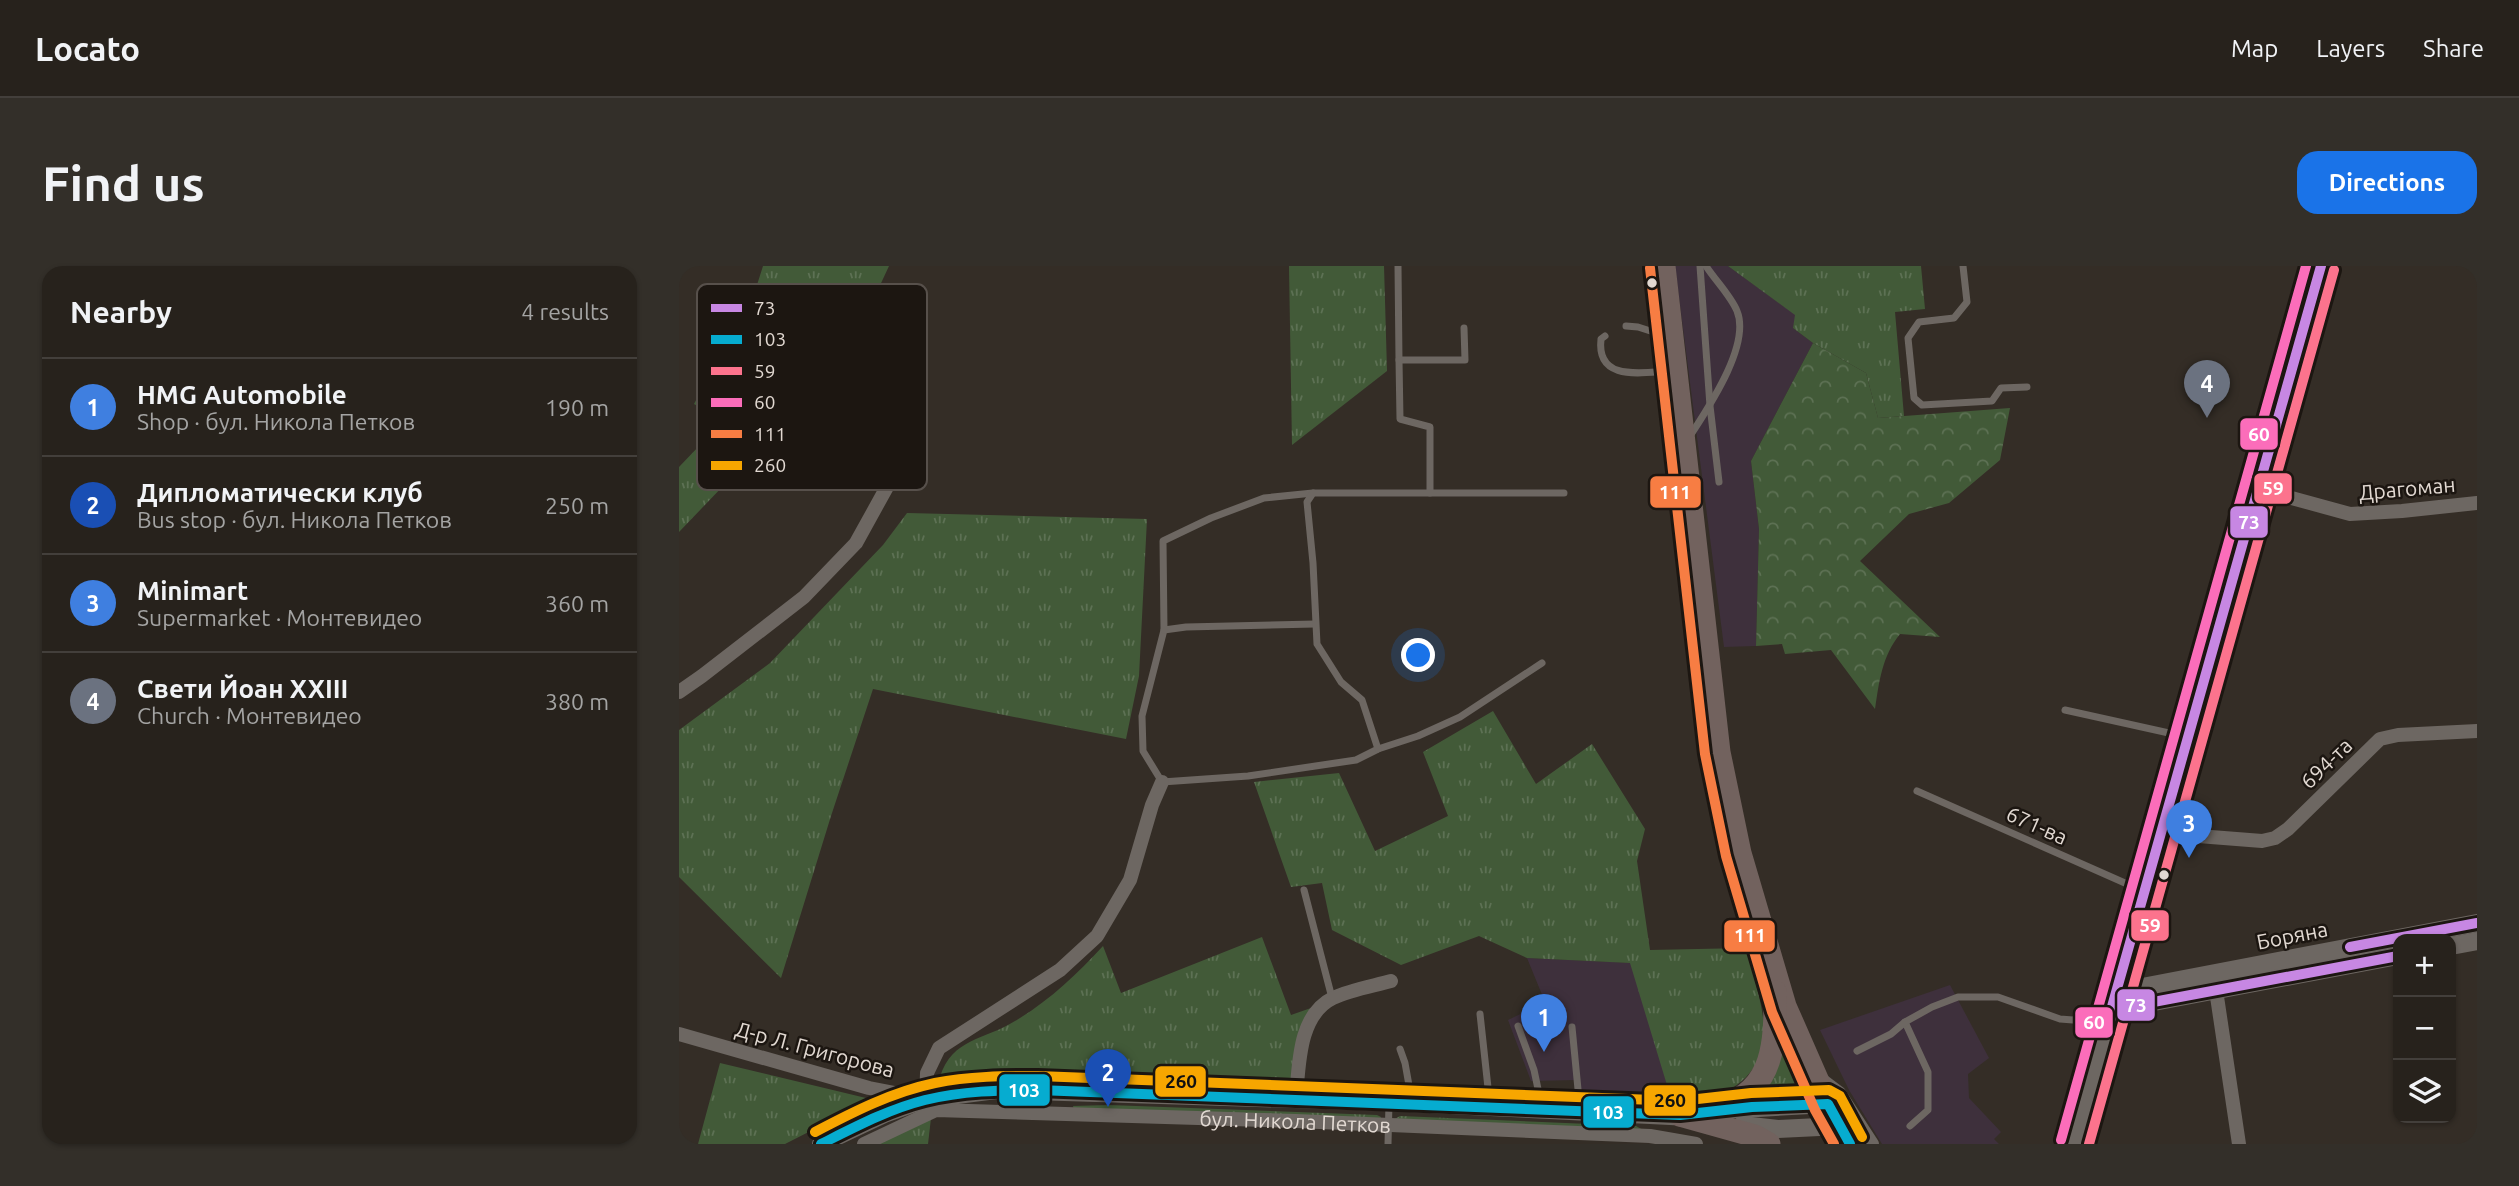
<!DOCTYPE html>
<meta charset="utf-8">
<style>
:root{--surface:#27221c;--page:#332f29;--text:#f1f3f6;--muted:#a4a4a3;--line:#433f3b;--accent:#1a73e8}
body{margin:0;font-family:Ubuntu,sans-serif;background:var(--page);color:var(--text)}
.controls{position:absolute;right:21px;bottom:21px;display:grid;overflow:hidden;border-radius:14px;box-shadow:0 2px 5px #0004}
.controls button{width:63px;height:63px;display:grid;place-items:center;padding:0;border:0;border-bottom:2px solid var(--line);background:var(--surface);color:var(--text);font:35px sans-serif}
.you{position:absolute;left:740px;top:390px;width:24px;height:24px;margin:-18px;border:5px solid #fff;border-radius:50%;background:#1a73e8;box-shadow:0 0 0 10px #1a73e833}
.badge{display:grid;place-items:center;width:46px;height:46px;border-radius:50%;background:var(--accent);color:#fff;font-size:23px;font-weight:700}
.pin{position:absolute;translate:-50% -58px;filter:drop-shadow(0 2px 4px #0008)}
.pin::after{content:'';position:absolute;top:37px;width:24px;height:21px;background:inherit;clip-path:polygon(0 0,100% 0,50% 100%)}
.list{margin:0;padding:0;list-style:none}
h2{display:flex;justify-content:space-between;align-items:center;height:91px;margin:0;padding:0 28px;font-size:30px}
h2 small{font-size:23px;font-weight:400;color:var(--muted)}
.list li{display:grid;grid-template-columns:46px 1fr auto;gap:21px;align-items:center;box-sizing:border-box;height:98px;padding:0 28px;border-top:2px solid var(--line)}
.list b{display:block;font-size:26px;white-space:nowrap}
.list p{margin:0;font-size:23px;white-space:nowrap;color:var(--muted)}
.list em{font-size:23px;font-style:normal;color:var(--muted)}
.icon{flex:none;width:38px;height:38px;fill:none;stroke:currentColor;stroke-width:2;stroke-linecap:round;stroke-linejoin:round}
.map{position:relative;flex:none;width:1798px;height:878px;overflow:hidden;border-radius:21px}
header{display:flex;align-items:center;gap:42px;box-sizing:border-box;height:98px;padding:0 35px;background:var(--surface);border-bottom:2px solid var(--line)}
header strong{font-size:33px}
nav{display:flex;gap:38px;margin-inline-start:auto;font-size:24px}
.intro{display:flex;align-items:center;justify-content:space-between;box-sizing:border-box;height:168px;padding:0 42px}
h1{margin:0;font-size:49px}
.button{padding:18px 32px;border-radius:21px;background:var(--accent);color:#fff;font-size:24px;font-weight:700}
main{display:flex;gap:42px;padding:0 42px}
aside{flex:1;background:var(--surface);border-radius:21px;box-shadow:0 2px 5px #0004}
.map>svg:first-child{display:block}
.commercial{fill:#3e303c}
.grass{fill:url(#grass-tufts)}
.forest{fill:url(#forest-crowns)}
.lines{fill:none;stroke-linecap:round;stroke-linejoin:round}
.service{stroke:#6d6762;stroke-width:7}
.minor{stroke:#6d6762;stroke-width:14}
.tertiary{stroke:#6d6762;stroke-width:18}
.trunk{stroke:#72625e;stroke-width:23}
.bus-1-casing{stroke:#1c1611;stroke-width:16}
.bus-2-casing{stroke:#1c1611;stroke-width:16}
.bus-3-casing{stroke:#1c1611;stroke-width:16}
.bus-4-casing{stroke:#1c1611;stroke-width:16}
.bus-5-casing{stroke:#1c1611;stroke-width:16}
.bus-6-casing{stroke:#1c1611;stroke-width:16}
.bus-1{stroke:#c787e3;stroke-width:10}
.bus-2{stroke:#06acd0;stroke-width:10}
.bus-3{stroke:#fc738d;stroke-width:10}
.bus-4{stroke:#fb6dba;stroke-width:10}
.bus-5{stroke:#f77d43;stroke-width:10}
.bus-6{stroke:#f7a600;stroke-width:10}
.bus-dot{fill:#e2d9d2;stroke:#1c1611;stroke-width:2.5}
.labels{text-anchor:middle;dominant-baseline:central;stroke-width:5;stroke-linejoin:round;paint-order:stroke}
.street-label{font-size:21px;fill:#e2d9d2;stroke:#1c1611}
.key{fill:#1c1611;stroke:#57504b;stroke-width:2}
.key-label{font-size:19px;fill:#e2d9d2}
.line-badge{stroke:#1c1611;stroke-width:2.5}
.badge-label{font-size:19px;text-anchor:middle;font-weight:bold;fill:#fff}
.pale-badge-label{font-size:19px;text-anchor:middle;font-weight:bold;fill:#111}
</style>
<header>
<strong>Locato</strong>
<nav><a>Map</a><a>Layers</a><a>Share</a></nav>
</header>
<div class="intro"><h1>Find us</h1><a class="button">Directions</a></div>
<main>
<aside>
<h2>Nearby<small>4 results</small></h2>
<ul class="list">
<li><span class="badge" style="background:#3f7fe0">1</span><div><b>HMG Automobile</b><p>Shop · бул. Никола Петков</p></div><em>190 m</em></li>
<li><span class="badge" style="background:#1a4fb4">2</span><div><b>Дипломатически клуб</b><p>Bus stop · бул. Никола Петков</p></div><em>250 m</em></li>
<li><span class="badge" style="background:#3f7fe0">3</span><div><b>Minimart</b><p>Supermarket · Монтевидео</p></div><em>360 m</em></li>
<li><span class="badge" style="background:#6b7280">4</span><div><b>Свети Йоан XXIII</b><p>Church · Монтевидео</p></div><em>380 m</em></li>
</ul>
</aside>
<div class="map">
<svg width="1798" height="878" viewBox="0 0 1798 878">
<defs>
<pattern id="grass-tufts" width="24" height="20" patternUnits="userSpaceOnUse" patternTransform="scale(1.75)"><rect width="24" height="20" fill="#425a38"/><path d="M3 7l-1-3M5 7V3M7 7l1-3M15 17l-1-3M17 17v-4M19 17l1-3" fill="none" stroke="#5d7154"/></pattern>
<pattern id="forest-crowns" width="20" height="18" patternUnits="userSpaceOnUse" patternTransform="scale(1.75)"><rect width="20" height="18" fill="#425a38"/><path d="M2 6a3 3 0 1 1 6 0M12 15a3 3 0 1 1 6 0" fill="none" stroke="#5d7154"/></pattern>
</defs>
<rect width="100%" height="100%" fill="#342d26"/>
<!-- commercial -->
<g class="commercial">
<polygon points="996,0 1049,0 1117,49 1114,62 1134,77 1072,195 1080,263 1077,380 1045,381"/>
<polygon points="848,692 955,697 991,829 904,827 898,814 852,815 829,754 866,736"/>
<polygon points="1271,719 1310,792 1289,808 1290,832 1322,866 1315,873 1320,878 1203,878 1170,824 1141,764"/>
</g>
<!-- grass -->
<g class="grass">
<polygon points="84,0 210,0 136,159 67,218 46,218 0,266 0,201 45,154 15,138 78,19"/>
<polygon points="610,0 705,0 708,105 613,179"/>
<polygon points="1049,0 1242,0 1246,43 1216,46 1225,150 1199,152 1187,107 1134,77 1114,62 1116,49"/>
<polygon points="228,247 468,253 460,410 447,473 194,423 152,550 102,712 0,611 0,464 91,397 204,279"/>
<path d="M814,445L857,518L913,478L966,563L958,595L971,684L1067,682C1074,709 1087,746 1085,773C1083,802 1057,827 1029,831C1017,832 1003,830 991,829L951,697L848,692L800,670L722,699L653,664L643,617L612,621L575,516L660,507L696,585L769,550L744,486Z"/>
<path d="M583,671L612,749L632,742L619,771L612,812L367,805L284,813L261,811C273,772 306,774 336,755C370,735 397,709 424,680L442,727Z"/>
<polygon points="1102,776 1128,832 1066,836"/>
<polygon points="41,797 187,832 191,835 188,841 161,850 106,878 19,878"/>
<polygon points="430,839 698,849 702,851 701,855 395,844 394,840"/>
<polygon points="721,850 957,860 964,864 714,854"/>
<polygon points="252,852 249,878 195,878"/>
</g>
<!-- forest -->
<path class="forest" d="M1134,77L1187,107L1199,152L1331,142L1321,194L1270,237L1230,248L1181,295L1261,371L1221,368C1203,390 1200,416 1196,443L1152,384L1106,388L1103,378L1077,380L1080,263L1072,195Z"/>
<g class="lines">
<!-- service -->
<g class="service">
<polyline points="719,0 720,94 786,94 785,62"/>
<polyline points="1021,0 1031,140 1040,216"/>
<polyline points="1284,0 1288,36 1275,52 1240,56 1229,72 1235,132 1243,139 1313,135 1322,122 1348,121"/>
<polyline points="947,60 959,61 990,71"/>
<path d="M926,70L922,73C917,117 965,106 992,105"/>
<polyline points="720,94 721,153 751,161 751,227"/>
<path d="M1011,170C1029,142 1072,79 1058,45C1052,30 1036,14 1027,0"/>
<polyline points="636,358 507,361 485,364 463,450 464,485 483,516 569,510 677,494 699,483 739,470 781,451 863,397"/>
<polyline points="485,364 484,275 532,252 585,232 634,227"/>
<polyline points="1386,444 1508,471"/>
<polyline points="699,483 683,434 662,416 638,378 634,297 628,236 634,227 885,227"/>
<polyline points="1238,525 1464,625"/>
<polyline points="625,624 653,732"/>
<polyline points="801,748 811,840"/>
<polyline points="1226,756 1249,806 1249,844 1231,860"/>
<polyline points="839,760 855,804 863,842"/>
<polyline points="893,761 901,844"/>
<polyline points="721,783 726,797 733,836"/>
<polyline points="1178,785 1212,768 1226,756 1253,741 1279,731 1319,731 1381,753 1394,754 1431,744"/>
<polyline points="709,878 710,837"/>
</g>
<!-- minor -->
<g class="minor">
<polyline points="1580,223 1671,248 1723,245 1798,237"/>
<polyline points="0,426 23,410 125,331 177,277 214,210"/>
<polyline points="1481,567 1583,575 1596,572 1609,563 1701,473 1719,469 1798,465"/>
<polyline points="1537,724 1560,878"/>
<polyline points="0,768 190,822 247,833"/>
<polyline points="1140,812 1160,827 1193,878"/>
<path d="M617,832C620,800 619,749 654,732C671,724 694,720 712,715"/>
<polyline points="247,833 248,807 260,782 381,704 418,670 451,614 473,539 483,516"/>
<path id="s1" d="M185,878L257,844L617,855L971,870L1017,878"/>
</g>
<!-- tertiary -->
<g class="tertiary">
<polyline points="1772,680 1798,675"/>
<polyline points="1437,726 1798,657"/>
<polyline points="1432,744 1719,690"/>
<polyline points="1044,844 1149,838"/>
<polyline points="1063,859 1099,863 1161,860"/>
<polyline points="142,878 205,848 247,833 317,824 710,836 1011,851"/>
<polyline points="1395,878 1642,0"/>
</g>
<!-- trunk -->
<g class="trunk">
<polyline points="985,0 1040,486 1061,587 1106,740 1149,838 1171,878"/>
<path d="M1001,849C1015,846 1030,844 1044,840C1097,822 1096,773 1096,726"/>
<polyline points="1004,850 1076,870 1090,878"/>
</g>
<!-- bus-1 casing -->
<g class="bus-1-casing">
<g id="bus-1">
<polyline points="1642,0 1432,744 1719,690"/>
<polyline points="1671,681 1798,657"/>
</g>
</g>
<!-- bus-2 casing -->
<g class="bus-2-casing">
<path id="bus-2" d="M142,878C176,861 210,843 246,834C283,825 321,824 359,824L1001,849L1073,841L1149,838L1171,878"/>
</g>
<!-- bus-3 casing -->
<g class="bus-3-casing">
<polyline id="bus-3" points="1410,878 1655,4"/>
</g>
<!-- bus-4 casing -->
<g class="bus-4-casing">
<polyline id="bus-4" points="1382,874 1627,0"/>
</g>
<!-- bus-5 casing -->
<g class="bus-5-casing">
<polyline id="bus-5" points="971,2 1026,488 1047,590 1093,746 1136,844 1155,878"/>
</g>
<!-- bus-6 casing -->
<g class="bus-6-casing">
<path id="bus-6" d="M136,866C174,846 213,826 256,817C290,810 325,810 359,810L1001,835L1072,827L1150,824L1161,830L1183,871"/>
</g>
<!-- bus-1 -->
<use href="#bus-1" class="bus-1"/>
<!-- bus-2 -->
<use href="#bus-2" class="bus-2"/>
<!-- bus-3 -->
<use href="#bus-3" class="bus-3"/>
<!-- bus-4 -->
<use href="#bus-4" class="bus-4"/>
<!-- bus-5 -->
<use href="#bus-5" class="bus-5"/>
<!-- bus-6 -->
<use href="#bus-6" class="bus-6"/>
</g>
<!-- markers -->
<g class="bus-dot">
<circle cx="973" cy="17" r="6"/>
<circle cx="1485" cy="609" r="6"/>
</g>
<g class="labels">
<!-- street labels -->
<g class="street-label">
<text transform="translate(1728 222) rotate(-5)">Драгоман</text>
<text transform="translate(1647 497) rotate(-44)">694-та</text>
<text transform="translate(1358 559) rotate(24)">671-ва</text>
<text transform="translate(1613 669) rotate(-11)">Боряна</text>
<text transform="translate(136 783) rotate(15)">Д-р Л. Григорова</text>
<text stroke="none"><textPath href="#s1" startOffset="439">бул. Никола Петков</textPath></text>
</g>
</g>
<!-- legend -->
<rect x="18" y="18" width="230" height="206" rx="10" class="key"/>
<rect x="32" y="38" width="31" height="8" fill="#c787e3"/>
<rect x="32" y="69" width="31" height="9" fill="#06acd0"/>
<rect x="32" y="101" width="31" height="8" fill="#fc738d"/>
<rect x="32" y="132" width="31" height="9" fill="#fb6dba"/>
<rect x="32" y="164" width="31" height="8" fill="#f77d43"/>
<rect x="32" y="195" width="31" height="9" fill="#f7a600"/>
<g class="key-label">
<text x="75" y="49">73</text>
<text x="75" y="80">103</text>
<text x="75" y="112">59</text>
<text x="75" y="143">60</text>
<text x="75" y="175">111</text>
<text x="75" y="206">260</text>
</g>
<g class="line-badge">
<rect x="1560" y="151" width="40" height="34" rx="7" fill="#fb6dba"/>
<rect x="1574" y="206" width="40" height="33" rx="7" fill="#fc738d"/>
<rect x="970" y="209" width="53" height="34" rx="7" fill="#f77d43"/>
<rect x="1550" y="239" width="40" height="34" rx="7" fill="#c787e3"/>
<rect x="1451" y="643" width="40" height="33" rx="7" fill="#fc738d"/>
<rect x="1044" y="653" width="53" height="34" rx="7" fill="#f77d43"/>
<rect x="1437" y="722" width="40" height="34" rx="7" fill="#c787e3"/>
<rect x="1395" y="740" width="40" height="33" rx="7" fill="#fb6dba"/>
<rect x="475" y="799" width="53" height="33" rx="7" fill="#f7a600"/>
<rect x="319" y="807" width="53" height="34" rx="7" fill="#06acd0"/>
<rect x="964" y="818" width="54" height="33" rx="7" fill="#f7a600"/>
<rect x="903" y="829" width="53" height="34" rx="7" fill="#06acd0"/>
</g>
<g class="badge-label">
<text x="1580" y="175">60</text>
<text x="1594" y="229">59</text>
<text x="996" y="233">111</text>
<text x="1570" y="263">73</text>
<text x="1471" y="666">59</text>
<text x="1071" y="676">111</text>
<text x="1457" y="746">73</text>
<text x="1415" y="763">60</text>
<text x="345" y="831">103</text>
<text x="929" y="853">103</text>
</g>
<g class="pale-badge-label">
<text x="502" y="822">260</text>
<text x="991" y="841">260</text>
</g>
</svg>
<div class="controls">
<button>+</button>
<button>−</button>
<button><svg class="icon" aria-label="layers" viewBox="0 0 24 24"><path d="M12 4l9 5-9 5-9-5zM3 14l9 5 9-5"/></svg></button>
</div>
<div class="you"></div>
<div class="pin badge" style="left:865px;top:786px;background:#3f7fe0">1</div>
<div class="pin badge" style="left:429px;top:841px;background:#1a4fb4">2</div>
<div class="pin badge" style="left:1510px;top:592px;background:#3f7fe0">3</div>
<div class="pin badge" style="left:1528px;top:152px;background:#6b7280">4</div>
</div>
</main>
